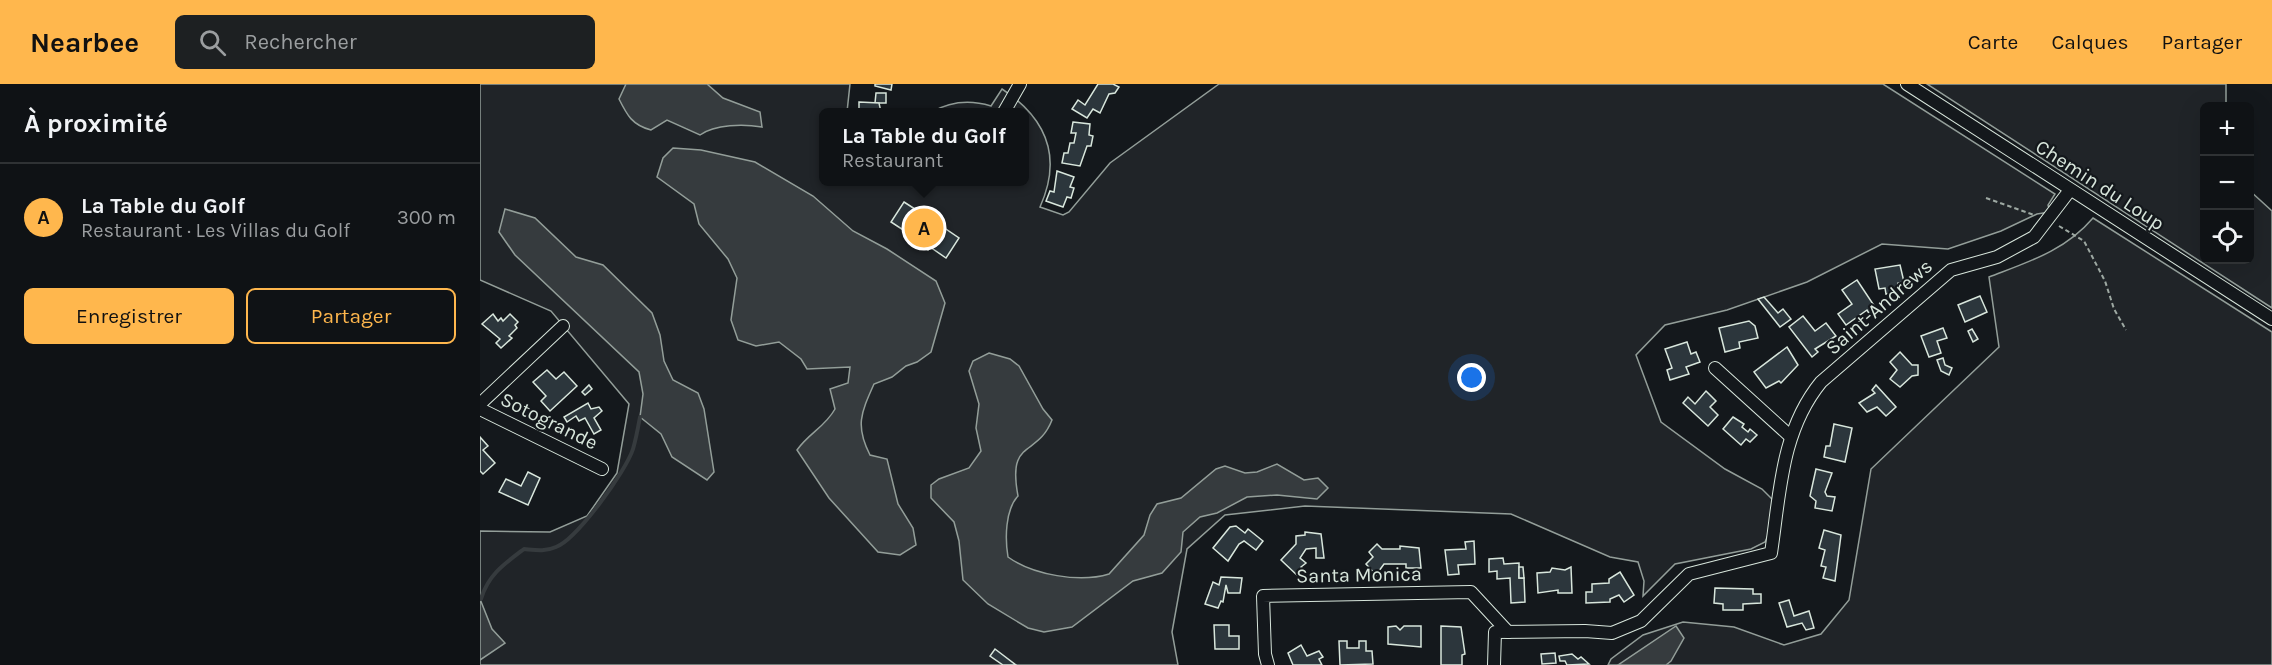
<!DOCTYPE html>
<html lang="fr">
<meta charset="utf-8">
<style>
:root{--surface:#0f1215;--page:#1d2022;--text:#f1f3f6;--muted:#9b9ea0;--line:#2f3234;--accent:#ffb74d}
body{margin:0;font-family:Karla,sans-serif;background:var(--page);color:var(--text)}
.controls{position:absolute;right:18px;top:18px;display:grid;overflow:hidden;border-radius:9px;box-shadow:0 6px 24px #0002}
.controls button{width:54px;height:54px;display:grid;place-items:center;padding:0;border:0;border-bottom:2px solid var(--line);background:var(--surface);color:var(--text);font:30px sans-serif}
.you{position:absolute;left:992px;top:294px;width:21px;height:21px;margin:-15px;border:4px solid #fff;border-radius:50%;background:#1a73e8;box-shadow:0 0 0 9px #1a73e833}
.badge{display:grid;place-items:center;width:39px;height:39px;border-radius:50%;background:var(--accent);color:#111;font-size:20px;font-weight:700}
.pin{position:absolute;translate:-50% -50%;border:3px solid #fff;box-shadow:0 2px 6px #0006}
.popup{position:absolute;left:339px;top:24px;width:210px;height:78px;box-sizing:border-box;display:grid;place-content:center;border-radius:9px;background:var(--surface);filter:drop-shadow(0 2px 4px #0005);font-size:20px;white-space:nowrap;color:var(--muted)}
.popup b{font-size:22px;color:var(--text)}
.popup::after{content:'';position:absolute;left:50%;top:100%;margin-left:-12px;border:12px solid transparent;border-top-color:var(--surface)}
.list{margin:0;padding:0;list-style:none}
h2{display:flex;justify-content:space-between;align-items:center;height:78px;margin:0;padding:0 24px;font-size:26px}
h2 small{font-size:20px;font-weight:400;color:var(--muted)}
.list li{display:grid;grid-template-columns:39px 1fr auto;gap:18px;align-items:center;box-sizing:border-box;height:108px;padding:0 24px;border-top:2px solid var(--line)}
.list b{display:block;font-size:22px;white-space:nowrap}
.list p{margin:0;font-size:20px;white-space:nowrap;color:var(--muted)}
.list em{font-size:20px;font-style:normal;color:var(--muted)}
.actions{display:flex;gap:12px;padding:18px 24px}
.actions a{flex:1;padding:14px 0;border:2px solid var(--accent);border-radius:9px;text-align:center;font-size:21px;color:var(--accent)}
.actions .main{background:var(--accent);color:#111}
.icon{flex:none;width:33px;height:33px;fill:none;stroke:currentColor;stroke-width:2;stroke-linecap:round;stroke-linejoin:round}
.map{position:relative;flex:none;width:1792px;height:581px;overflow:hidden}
header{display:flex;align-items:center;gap:36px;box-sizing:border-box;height:84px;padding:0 30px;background:var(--accent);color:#111}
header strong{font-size:28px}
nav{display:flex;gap:33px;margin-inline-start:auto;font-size:21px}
.search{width:420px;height:54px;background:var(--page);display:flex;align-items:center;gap:15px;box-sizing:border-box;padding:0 21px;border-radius:9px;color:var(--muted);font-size:22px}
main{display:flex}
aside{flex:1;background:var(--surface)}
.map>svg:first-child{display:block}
.green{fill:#202428;stroke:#939e99;stroke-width:1.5}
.water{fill:#363b3e;stroke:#939e99;stroke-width:1.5}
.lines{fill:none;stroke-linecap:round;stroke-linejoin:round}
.stream{stroke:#363b3e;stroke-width:4}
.building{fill:#2c363c;stroke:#d8e6dc;stroke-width:1.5}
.street-casing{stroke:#d8e6dc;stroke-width:14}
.path{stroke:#9da8a2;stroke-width:2;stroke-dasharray:4.5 3;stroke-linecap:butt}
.street{stroke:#14181c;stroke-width:12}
.labels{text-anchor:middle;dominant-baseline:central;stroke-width:4.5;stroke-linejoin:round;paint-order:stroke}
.street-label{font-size:20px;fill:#d8e6dc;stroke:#14181c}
</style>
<header>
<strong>Nearbee</strong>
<div class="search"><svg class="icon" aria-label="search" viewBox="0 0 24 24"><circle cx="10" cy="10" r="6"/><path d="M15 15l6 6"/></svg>Rechercher</div>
<nav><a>Carte</a><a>Calques</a><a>Partager</a></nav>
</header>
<main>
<aside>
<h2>À proximité<small></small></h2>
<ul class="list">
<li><span class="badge">A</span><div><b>La Table du Golf</b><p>Restaurant · Les Villas du Golf</p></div><em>300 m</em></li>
</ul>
<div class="actions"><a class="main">Enregistrer</a><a>Partager</a></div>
</aside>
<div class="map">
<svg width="1792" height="581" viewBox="0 0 1792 581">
<rect width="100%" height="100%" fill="#14181c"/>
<!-- green -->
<g class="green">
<path d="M0,0H370L367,28H344V98H544V28H452C471,17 491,16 511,22L522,5C566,34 583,72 560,123L583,131L589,128L630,79L739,0H1403L1575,110L1568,121L1570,128L1557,130L1521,147L1468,165L1402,160L1327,198L1247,226L1185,241L1156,271L1181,338L1245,385L1282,405L1295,418L1293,440L1285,458L1271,465L1195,480L1163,512L1164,497L1158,478L1130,473L1031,430L825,422L745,431L707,465L692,548L698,581H0V447L70,448L107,432L137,389L149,320L71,227L0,196Z"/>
<polygon points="1447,0 1746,0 1746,22 1724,22 1724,176 1770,176 1770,107 1792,127 1792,224"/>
<path d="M1613,134L1792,248V581H1128L1131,575L1163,551L1203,538L1254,543L1304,561L1341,550L1369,516L1391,385L1519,263L1509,193C1548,178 1585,167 1613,134Z"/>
</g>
<!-- water -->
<g class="water">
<path d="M146,0H227L243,14L280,28L282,43C264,40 235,40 220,51L187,36L171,46C152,41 147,31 139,15Z"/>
<path d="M193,64L221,66L275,78L333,112L373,147L407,165L456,197L465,219L451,268L437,278L426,282L412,293L394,300C381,329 375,342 390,371L407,375L418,420L433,444L436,461L420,471L398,468L349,414L317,366C329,349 345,343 355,325L350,305L368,299L370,283L327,285L321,275L299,258L276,262L258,256L251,236L257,194L248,175L219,140L214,120L177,93L183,74Z"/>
<polygon points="25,125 55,134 96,173 123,181 172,229 180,251 184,277 193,296 218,309 224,325 234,388 227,396 192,373 181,350 160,333 163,310 159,288 35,171 19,148"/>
<path d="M509,269L530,275L539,282L563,325L572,336C557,374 527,354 538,412C525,426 525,455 528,473C553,491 600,499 629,490L664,451L670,431L677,420L701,414L736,385L745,382L765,389L777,388L797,380L824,396L838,394L848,404L837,415L797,411L767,413L737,429L720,433L703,448L701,468L682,489L653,497L592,543L564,548L548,544L508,520L483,496L479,457L474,438L451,414V401L459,395L489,384L501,367L496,344L499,320L489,287L493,277Z"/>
<polygon points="0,515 12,545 25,559 0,576"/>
<polygon points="1196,542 1204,554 1191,577 1186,581 1138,581"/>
</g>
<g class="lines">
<!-- stream -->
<path class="stream" d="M1,515C8,491 24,480 44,465C55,466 65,468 76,463C97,455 146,387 153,365C156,355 158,344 160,333"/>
</g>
<!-- building -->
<g class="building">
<polygon points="395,0 412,0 411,6 395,2"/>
<polygon points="618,0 633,0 639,3 635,9 629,10 620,29 613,25 607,34 592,25 598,16 605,21"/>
<polygon points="396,9 406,9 406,19 395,19"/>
<polygon points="379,18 399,19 401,28 379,28"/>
<polygon points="593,38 610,40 609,51 613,52 611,62 607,62 600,82 582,79 584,69 588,69 590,59 594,59 596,49 591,49"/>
<polygon points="577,87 594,93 590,103 594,104 591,114 587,113 583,123 566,117 570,107 574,108"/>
<polygon points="424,118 441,129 443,126 465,140 463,143 479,154 466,174 450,163 448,166 426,152 428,149 411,138"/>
<polygon points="1420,181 1424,198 1418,199 1419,207 1406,210 1405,204 1399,205 1395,185"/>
<polygon points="1377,196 1397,226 1390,231 1387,226 1366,241 1358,230 1372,220 1362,206"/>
<polygon points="1500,212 1507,228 1485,238 1478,221"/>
<polygon points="1284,213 1298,229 1303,225 1311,235 1300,243 1278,215"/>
<polygon points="13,230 18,237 21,234 23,237 30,230 38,238 35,241 37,244 29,252 32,254 21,264 16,259 20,255 2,240"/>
<polygon points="1323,232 1335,247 1346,239 1356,252 1335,265 1338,268 1332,273 1309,243"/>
<polygon points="1269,237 1275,242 1278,254 1259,258 1260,264 1245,268 1239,244"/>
<polygon points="1463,244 1467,254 1457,257 1461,269 1449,273 1441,252"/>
<polygon points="1492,245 1498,255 1493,258 1488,247"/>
<polygon points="1207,258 1211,270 1216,268 1220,278 1206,283 1209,290 1190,296 1187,286 1192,284 1185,265"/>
<polygon points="1307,263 1318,281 1301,299 1299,297 1286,304 1274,288"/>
<polygon points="1420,268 1432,281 1438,281 1438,291 1432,292 1420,303 1410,295 1417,286 1410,278"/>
<polygon points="1463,274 1465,281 1472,284 1469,291 1461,287 1457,276"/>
<polygon points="67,286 76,295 84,288 97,302 70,327 61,317 66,312 53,298"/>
<polygon points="109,301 112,305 105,311 102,308"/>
<polygon points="1396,301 1416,323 1406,332 1397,323 1387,328 1379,319 1395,309 1392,306"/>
<polygon points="1226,307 1236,317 1230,323 1238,331 1228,342 1203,319 1208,313 1215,320"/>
<polygon points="108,319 111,325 119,323 122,327 114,334 121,346 114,350 105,334 99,337 96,332 87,338 84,333"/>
<polygon points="1253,333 1264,340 1262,343 1268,348 1270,345 1277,351 1270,358 1266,355 1261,361 1243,345"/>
<polygon points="1354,340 1372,344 1365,378 1344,373 1346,362 1350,362"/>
<polygon points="0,353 8,362 3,366 15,379 3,390 0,387"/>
<polygon points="1336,385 1352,389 1345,408 1347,412 1355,413 1352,427 1335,424 1336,417 1330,412"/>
<polygon points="48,388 60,394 48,421 19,408 26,395 41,402"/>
<polygon points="756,442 765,449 768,445 783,457 776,466 764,457 759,460 748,477 733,464 750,443"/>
<polygon points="1344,446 1361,451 1355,497 1343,494 1346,483 1341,482 1345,466 1339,464"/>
<polygon points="825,448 841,450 844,474 836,474 836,464 826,465 820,474 826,479 821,483 825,487 819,493 801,476 816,460 816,452 825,451"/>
<polygon points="994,457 995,480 978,481 979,490 968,491 965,466 986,465 985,458"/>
<polygon points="897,460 902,465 920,465 920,462 939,464 941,484 926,484 926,480 904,480 896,491 886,480 893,473 889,468"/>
<polygon points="1023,474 1024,480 1039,479 1039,494 1044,494 1045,518 1031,519 1030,494 1017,495 1017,487 1009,488 1009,475"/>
<polygon points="1039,483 1043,483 1044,494 1039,494"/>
<polygon points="1091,483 1092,509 1078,509 1078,506 1058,509 1057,489 1070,488 1072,484 1085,486"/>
<polygon points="1140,488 1154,511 1144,518 1139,511 1130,515 1130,518 1106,519 1106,508 1112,508 1112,500 1129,499 1129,495"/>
<polygon points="741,493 762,494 760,509 748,509 746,501 743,518 741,517 738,524 725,520 733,498 739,501"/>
<polygon points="1235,504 1273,505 1273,510 1281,510 1281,519 1263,520 1263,526 1243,526 1243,520 1234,519"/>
<polygon points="1309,516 1314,532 1329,527 1334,544 1326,546 1322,539 1307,543 1299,519"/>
<polygon points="734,541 749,541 749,552 759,552 759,565 735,565"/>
<polygon points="916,542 920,546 924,542 941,542 941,563 908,560 908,543"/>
<polygon points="961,542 981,543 985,570 982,571 982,581 961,581"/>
<polygon points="859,557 867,557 867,564 879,564 879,557 886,557 886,567 892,567 893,580 860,581"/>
<polygon points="821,561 827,572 839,567 843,573 839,575 842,581 813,581 808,569"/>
<polygon points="515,565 536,581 523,581 510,572"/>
<polygon points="1075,569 1076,579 1062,580 1061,570"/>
<polygon points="1092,570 1098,575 1101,573 1109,580 1087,581 1085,577 1080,577 1079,572"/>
</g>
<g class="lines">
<!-- street casing -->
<g class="street-casing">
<g id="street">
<polyline points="1427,0 1792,235"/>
<polyline points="524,28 540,0"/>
<polyline points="1235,284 1310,352"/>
<polyline points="0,320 83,242"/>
<polyline points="0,325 122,385"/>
<polyline points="788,581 785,570 783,512 991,508 1028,548"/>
<path d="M1014,581L1015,548L1105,547L1132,549L1161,537L1209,490L1291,469C1300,409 1301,347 1341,298L1471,186L1517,173L1554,153L1590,106"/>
</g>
</g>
<!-- path -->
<g class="path">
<polyline points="1506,114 1554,131"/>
<polyline points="1579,142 1604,157 1625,197 1634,225 1646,246"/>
</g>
<!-- street -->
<use href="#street" class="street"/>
</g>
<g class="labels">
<!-- street labels -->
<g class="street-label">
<text transform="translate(1620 101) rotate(33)">Chemin du Loup</text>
<text transform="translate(1399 223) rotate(-41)">Saint-Andrews</text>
<text transform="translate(69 337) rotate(26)">Sotogrande</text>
<text transform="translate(879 491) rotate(-1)">Santa Monica</text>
</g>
</g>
</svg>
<div class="controls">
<button>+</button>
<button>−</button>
<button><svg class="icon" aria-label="locate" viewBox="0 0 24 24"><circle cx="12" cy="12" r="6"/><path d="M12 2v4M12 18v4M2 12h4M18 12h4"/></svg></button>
</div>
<div class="you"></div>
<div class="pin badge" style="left:444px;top:144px">A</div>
<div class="popup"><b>La Table du Golf</b>Restaurant</div>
</div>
</main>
